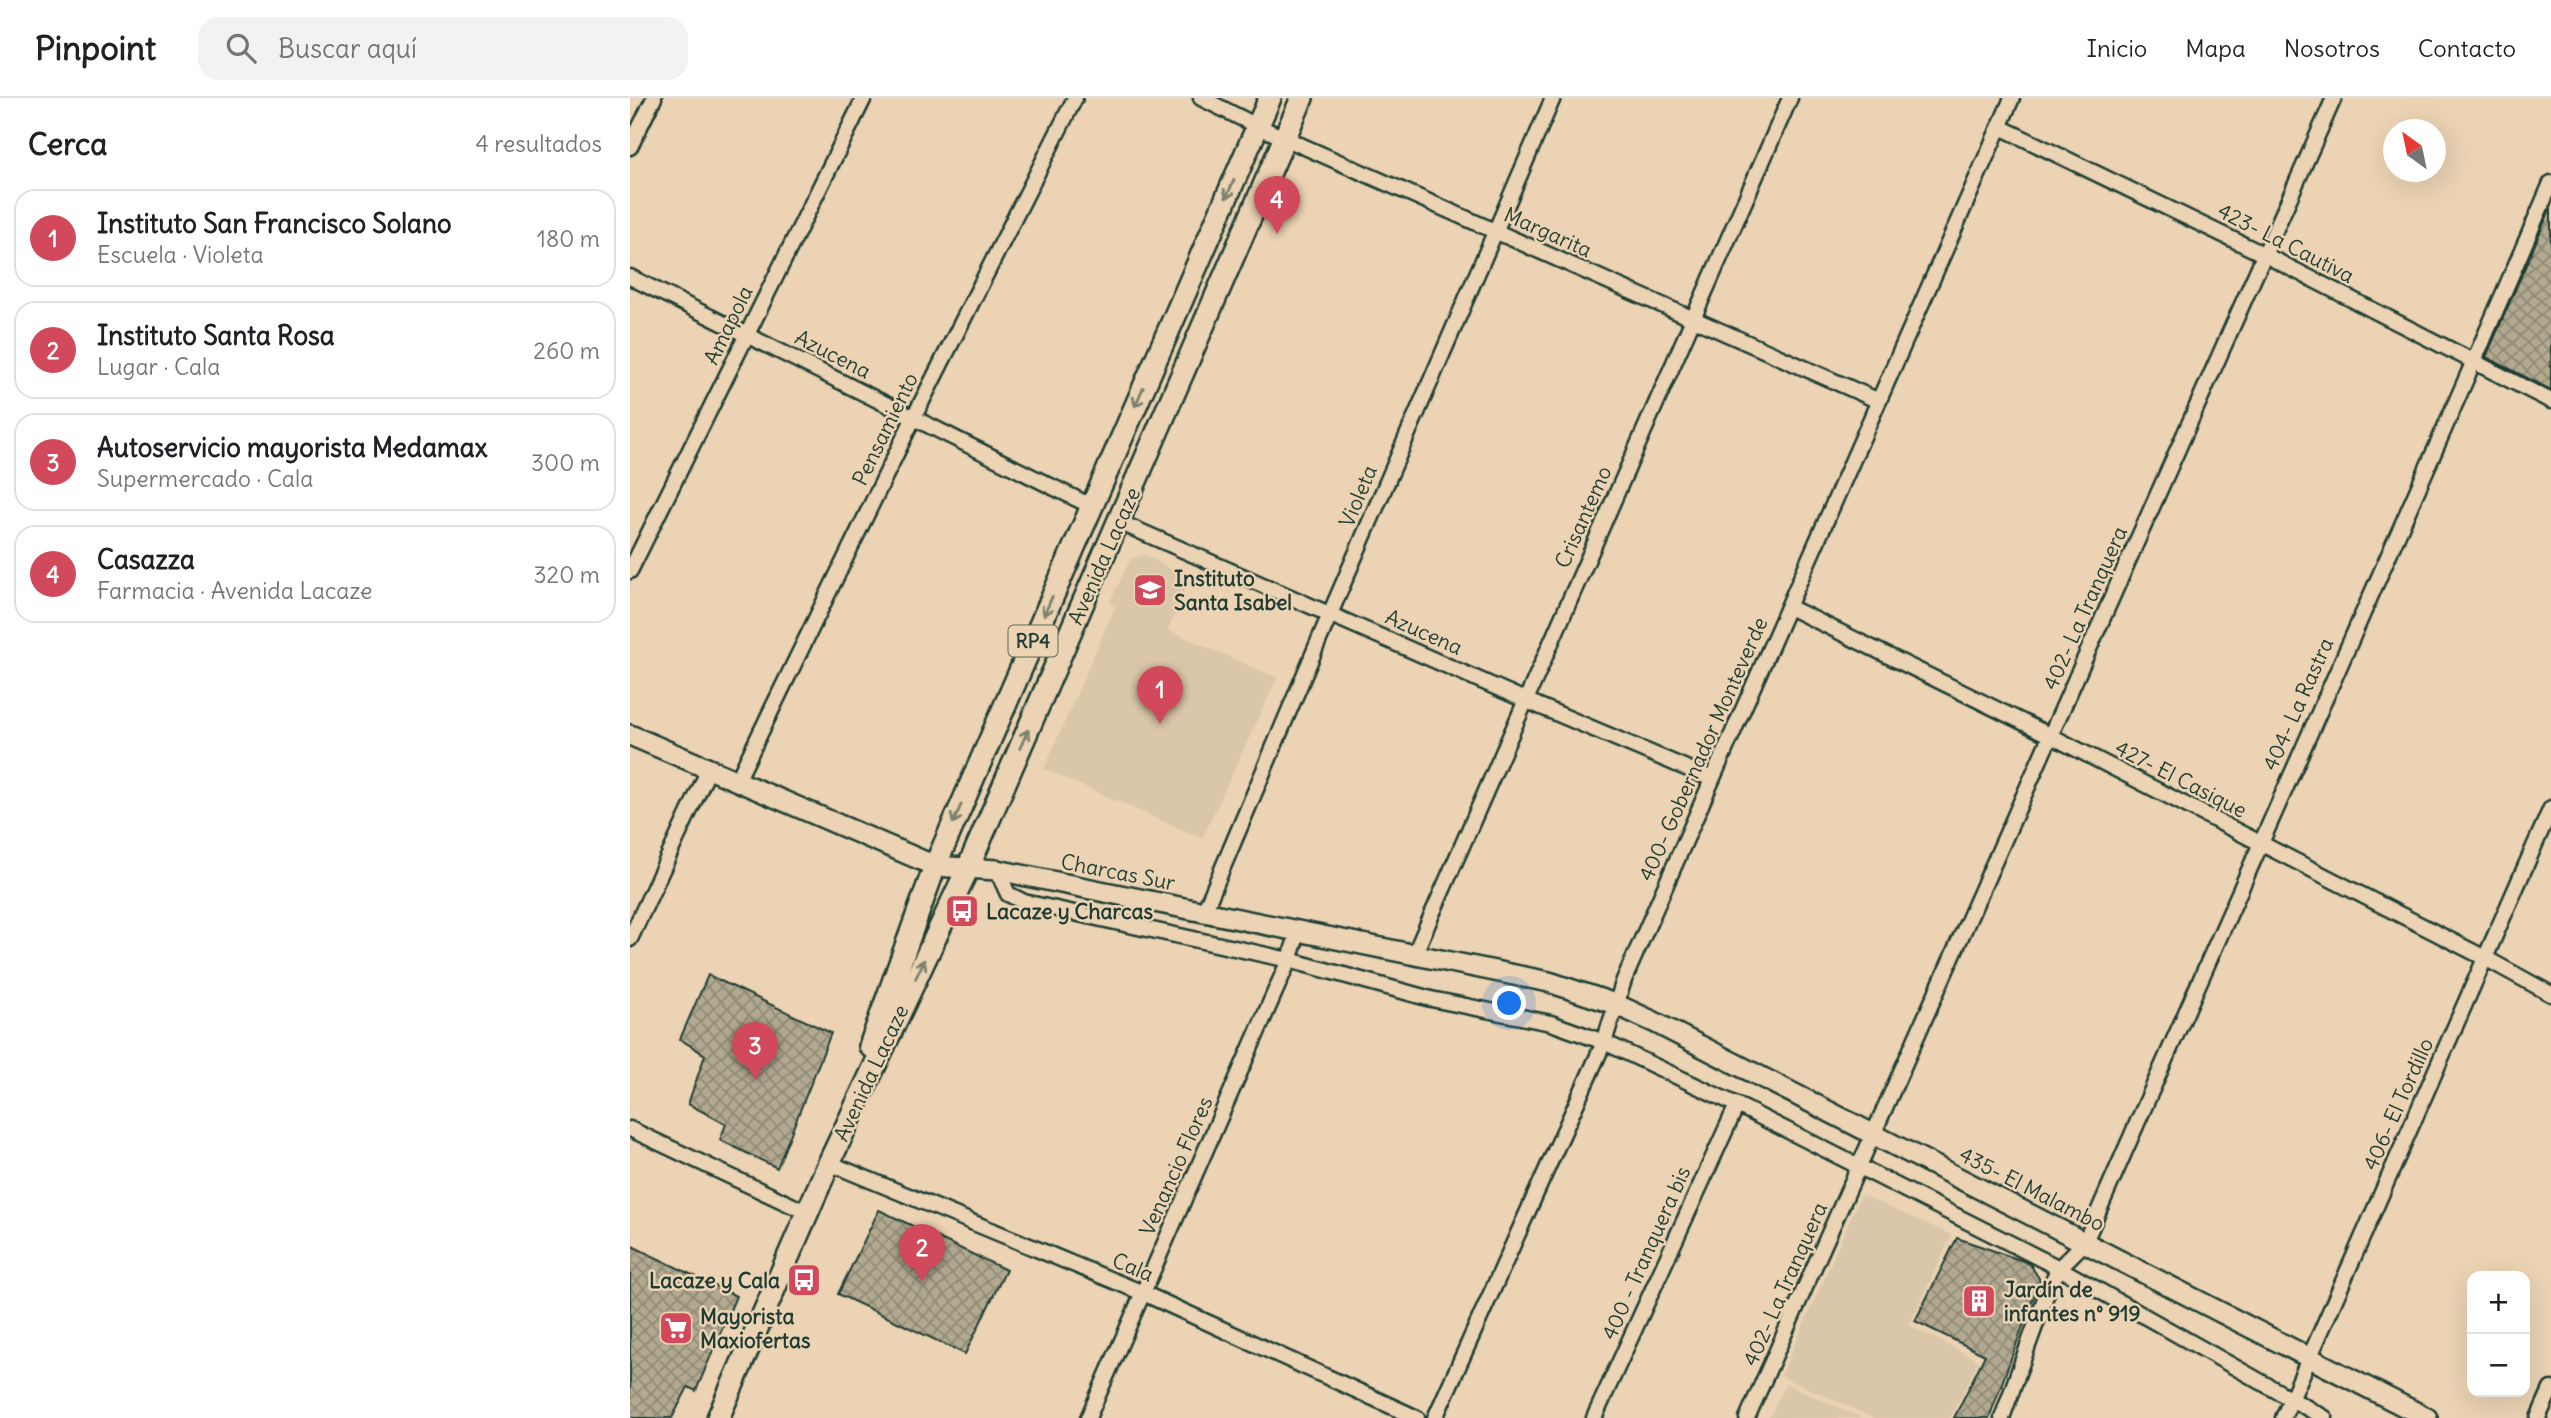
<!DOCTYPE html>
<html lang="es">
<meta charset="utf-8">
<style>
:root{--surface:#fff;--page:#f2f2f2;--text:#202124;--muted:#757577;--line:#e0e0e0;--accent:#d1495b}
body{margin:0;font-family:Delius,sans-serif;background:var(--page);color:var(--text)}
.controls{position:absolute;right:21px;bottom:21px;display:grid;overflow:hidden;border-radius:14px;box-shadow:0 7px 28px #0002}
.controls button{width:63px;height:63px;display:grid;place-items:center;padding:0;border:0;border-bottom:2px solid var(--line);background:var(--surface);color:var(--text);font:35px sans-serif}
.compass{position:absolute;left:1753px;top:21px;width:63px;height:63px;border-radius:50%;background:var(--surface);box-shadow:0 7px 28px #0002;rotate:327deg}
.you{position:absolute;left:880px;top:906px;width:24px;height:24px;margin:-18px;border:5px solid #fff;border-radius:50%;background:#1a73e8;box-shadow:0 0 0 10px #1a73e833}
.badge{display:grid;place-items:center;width:46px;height:46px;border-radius:50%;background:var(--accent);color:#fff;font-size:23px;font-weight:700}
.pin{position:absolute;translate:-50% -58px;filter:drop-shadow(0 2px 4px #0008)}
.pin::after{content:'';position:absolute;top:37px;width:24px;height:21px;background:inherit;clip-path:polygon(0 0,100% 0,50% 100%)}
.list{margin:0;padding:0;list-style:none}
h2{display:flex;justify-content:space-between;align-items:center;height:91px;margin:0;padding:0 28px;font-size:30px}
h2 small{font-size:23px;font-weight:400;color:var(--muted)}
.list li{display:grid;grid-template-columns:46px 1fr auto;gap:21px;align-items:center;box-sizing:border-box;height:98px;margin:0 14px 14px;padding:0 14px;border:2px solid var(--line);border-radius:21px}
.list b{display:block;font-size:26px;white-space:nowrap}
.list p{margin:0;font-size:23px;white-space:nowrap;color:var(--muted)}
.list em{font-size:23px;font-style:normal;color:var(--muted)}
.icon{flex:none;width:38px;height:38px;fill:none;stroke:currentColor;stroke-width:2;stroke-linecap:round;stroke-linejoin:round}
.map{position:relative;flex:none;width:1921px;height:1320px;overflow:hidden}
header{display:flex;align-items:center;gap:42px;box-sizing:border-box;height:98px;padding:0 35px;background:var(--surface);border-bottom:2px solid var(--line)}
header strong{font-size:33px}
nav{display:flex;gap:38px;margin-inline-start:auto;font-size:24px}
.search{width:490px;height:63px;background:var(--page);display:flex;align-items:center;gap:18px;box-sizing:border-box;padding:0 24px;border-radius:21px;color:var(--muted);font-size:26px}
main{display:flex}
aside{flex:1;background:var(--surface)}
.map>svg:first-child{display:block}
.built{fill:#dac6a8}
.building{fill:url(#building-cross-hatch);stroke:#1f3d34;stroke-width:2}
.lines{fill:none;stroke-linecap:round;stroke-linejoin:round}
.street-casing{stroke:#1f3d34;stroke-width:19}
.secondary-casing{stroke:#1f3d34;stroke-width:24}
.primary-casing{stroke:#1f3d34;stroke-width:26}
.street{stroke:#ebd3b3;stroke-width:14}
.secondary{stroke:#ebd3b3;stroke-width:19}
.primary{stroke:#ebd3b3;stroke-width:21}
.oneway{stroke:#7b806d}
.labels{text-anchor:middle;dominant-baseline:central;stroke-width:5;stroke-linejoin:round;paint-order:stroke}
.shield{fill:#ebd3b3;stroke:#5c6a5a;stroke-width:2}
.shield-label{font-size:19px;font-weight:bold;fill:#1f3d34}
.street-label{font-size:21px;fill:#1f3d34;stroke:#ebd3b3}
.poi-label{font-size:21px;font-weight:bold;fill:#1f3d34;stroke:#ebd3b3;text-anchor:start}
</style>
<header>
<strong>Pinpoint</strong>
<div class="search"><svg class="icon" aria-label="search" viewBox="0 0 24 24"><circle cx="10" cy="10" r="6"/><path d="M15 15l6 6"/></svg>Buscar aquí</div>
<nav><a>Inicio</a><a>Mapa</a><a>Nosotros</a><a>Contacto</a></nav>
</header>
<main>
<aside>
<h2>Cerca<small>4 resultados</small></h2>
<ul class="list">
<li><span class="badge">1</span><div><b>Instituto San Francisco Solano</b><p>Escuela · Violeta</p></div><em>180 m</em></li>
<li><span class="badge">2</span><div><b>Instituto Santa Rosa</b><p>Lugar · Cala</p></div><em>260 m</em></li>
<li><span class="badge">3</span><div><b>Autoservicio mayorista Medamax</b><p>Supermercado · Cala</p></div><em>300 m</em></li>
<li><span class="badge">4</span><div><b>Casazza</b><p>Farmacia · Avenida Lacaze</p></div><em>320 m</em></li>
</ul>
</aside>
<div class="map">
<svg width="1921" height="1320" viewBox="0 0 1921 1320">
<defs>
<pattern id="building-cross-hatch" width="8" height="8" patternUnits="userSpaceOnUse" patternTransform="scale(1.75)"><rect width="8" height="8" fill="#b2a990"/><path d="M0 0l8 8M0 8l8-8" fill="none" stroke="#908b76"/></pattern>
</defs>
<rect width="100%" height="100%" fill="#ebd3b3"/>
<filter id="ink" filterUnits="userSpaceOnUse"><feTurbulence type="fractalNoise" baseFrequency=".0143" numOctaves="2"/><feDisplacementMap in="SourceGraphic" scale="14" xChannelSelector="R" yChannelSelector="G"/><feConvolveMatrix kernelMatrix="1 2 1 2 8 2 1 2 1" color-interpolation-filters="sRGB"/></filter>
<g filter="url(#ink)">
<!-- built -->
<g class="built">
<polygon points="515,457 559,481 538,532 647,580 572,740 414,671 485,509 480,504 501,460"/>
<polygon points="1231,1097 1322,1137 1279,1227 1349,1263 1320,1320 1244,1320 1151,1278"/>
<polygon points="1156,1286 1232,1320 1139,1320"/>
</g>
<!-- building -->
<g class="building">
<polygon points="1921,109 1921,292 1856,259"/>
<polygon points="78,877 201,935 147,1070 90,1042 96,1026 58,1006 75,957 50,941"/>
<polygon points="249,1112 376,1172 335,1256 208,1196"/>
<polygon points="1327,1140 1396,1164 1400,1166 1410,1182 1359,1320 1324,1320 1355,1257 1285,1223"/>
<polygon points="0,1147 106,1198 66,1293 58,1289 42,1320 0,1320"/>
</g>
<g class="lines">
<!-- street casing -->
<g class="street-casing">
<g id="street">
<polyline points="571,0 627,28 1249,303"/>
<polyline points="1370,29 1635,157 1921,303"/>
<polyline points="0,49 24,0"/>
<polyline points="0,179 461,408"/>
<polyline points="489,424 895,602 1082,681"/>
<polyline points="0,473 234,0"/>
<polyline points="1159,509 1421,638 1855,860 1921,896"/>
<polyline points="107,683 283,321 445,0"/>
<polyline points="367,772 378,796 394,804 659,862 801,901 921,925 974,944 1107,1007 1429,1170 1695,1320"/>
<polyline points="574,814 700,516 923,0"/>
<polyline points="0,841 79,671"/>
<polyline points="785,855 1160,0"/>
<polyline points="0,1031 178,1115"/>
<polyline points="199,1065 513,1195 787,1320"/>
<polyline points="458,1320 659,862 669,832"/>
<polyline points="805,1320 974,944 994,882 1382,0"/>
<polyline points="964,1320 1107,1007"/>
<polyline points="1117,1320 1704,0"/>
<path d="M1372,1320L1418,1192L1429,1170L1455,1144C1609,791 1769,440 1921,85"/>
<polyline points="1653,1320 1921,710"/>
<polyline points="1908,1320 1921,1291"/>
</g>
</g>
<!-- secondary casing -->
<g class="secondary-casing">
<polyline id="secondary" points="0,637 305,768 367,772 919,884 985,906 1024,924 1797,1320"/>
</g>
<!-- primary casing -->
<g class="primary-casing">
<g id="primary">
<polyline points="240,948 305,768 640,0"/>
<polyline points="88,1320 199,1065 338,770 672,0"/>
</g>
</g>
<!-- street -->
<use href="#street" class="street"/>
<!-- secondary -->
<use href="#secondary" class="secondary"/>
<!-- primary -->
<use href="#primary" class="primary"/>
</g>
<!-- one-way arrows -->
<defs><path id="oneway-shaft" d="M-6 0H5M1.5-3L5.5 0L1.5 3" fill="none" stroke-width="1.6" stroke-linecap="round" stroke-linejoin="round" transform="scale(1.75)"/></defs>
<g class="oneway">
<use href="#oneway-shaft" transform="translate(600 91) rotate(114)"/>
<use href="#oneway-shaft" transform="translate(509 299) rotate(114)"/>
<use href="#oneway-shaft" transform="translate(418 508) rotate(114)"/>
<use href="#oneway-shaft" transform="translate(394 641) rotate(-66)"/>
<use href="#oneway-shaft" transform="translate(327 716) rotate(114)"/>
<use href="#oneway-shaft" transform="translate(290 871) rotate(-65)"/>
</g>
</g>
<!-- icons -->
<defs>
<g id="school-square" transform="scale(1.75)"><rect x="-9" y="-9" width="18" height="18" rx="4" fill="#d1495b" stroke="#ebd3b3"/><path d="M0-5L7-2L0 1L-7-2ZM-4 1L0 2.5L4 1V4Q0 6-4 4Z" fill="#fff"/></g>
<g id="bus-square" transform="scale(1.75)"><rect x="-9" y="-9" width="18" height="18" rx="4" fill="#d1495b" stroke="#ebd3b3"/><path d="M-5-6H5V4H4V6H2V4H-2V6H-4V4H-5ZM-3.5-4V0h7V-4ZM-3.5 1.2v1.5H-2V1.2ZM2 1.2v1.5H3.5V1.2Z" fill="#fff"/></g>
<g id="building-square" transform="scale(1.75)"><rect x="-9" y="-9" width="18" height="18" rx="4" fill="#d1495b" stroke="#ebd3b3"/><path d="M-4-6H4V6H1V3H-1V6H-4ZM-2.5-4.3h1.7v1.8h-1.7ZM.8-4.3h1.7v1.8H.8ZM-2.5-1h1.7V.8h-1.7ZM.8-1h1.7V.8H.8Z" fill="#fff"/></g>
<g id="supermarket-square" transform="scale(1.75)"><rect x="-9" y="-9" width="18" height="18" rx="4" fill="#d1495b" stroke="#ebd3b3"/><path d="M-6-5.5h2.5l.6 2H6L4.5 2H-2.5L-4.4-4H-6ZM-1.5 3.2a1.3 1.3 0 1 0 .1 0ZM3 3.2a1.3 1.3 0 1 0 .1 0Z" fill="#fff"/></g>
</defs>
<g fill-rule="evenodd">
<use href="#school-square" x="520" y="492"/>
<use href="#bus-square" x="332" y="813"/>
<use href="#bus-square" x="174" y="1182"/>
<use href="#building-square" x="1349" y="1203"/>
<use href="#supermarket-square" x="46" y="1230"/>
</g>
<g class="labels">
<!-- shield labels -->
<rect class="shield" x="378.5" y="527.5" width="49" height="31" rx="5"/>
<g class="shield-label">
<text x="403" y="543">RP4</text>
</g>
<!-- street labels -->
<g class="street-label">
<text transform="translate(918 134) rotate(24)">Margarita</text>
<text transform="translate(1656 145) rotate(27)">423- La Cautiva</text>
<text transform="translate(98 227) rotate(-64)">Amapola</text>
<text transform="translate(203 256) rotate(27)">Azucena</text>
<text transform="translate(255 331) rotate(-64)">Pensamiento</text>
<text transform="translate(728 398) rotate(-67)">Violeta</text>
<text transform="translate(953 419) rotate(-66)">Crisantemo</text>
<text transform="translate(474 458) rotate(-66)">Avenida Lacaze</text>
<text transform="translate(1455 510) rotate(-66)">402- La Tranquera</text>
<text transform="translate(794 534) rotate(24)">Azucena</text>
<text transform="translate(1668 606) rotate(-66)">404- La Rastra</text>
<text transform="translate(1073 651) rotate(-66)">400- Gobernador Monteverde</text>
<text transform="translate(1551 681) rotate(27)">427- El Casique</text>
<text transform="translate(488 774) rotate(11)">Charcas Sur</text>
<text transform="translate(241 975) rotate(-65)">Avenida Lacaze</text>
<text transform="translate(1768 1006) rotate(-66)">406- El Tordillo</text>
<text transform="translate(546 1068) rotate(-66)">Venancio Flores</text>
<text transform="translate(1402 1091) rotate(27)">435- El Malambo</text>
<text transform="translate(1016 1155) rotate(-66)">400 - Tranquera bis</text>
<text transform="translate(503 1169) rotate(23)">Cala</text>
<text transform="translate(1155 1186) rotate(-66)">402- La Tranquera</text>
</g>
<!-- poi labels -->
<g class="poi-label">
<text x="544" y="480">Instituto<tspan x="544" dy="24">Santa Isabel</tspan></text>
<text x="356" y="813">Lacaze y Charcas</text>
<text x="150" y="1182" text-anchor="end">Lacaze y Cala</text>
<text x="1374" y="1191">Jardín de<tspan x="1374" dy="24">infantes n° 919</tspan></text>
<text x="70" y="1218">Mayorista<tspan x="70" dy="24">Maxiofertas</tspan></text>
</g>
</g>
</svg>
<div class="controls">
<button>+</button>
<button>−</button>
</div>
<svg class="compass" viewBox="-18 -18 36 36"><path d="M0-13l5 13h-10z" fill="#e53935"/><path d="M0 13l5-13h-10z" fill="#757577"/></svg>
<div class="you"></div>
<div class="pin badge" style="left:530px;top:626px">1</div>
<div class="pin badge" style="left:292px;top:1184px">2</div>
<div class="pin badge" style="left:125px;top:982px">3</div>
<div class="pin badge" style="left:647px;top:136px">4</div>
</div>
</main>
